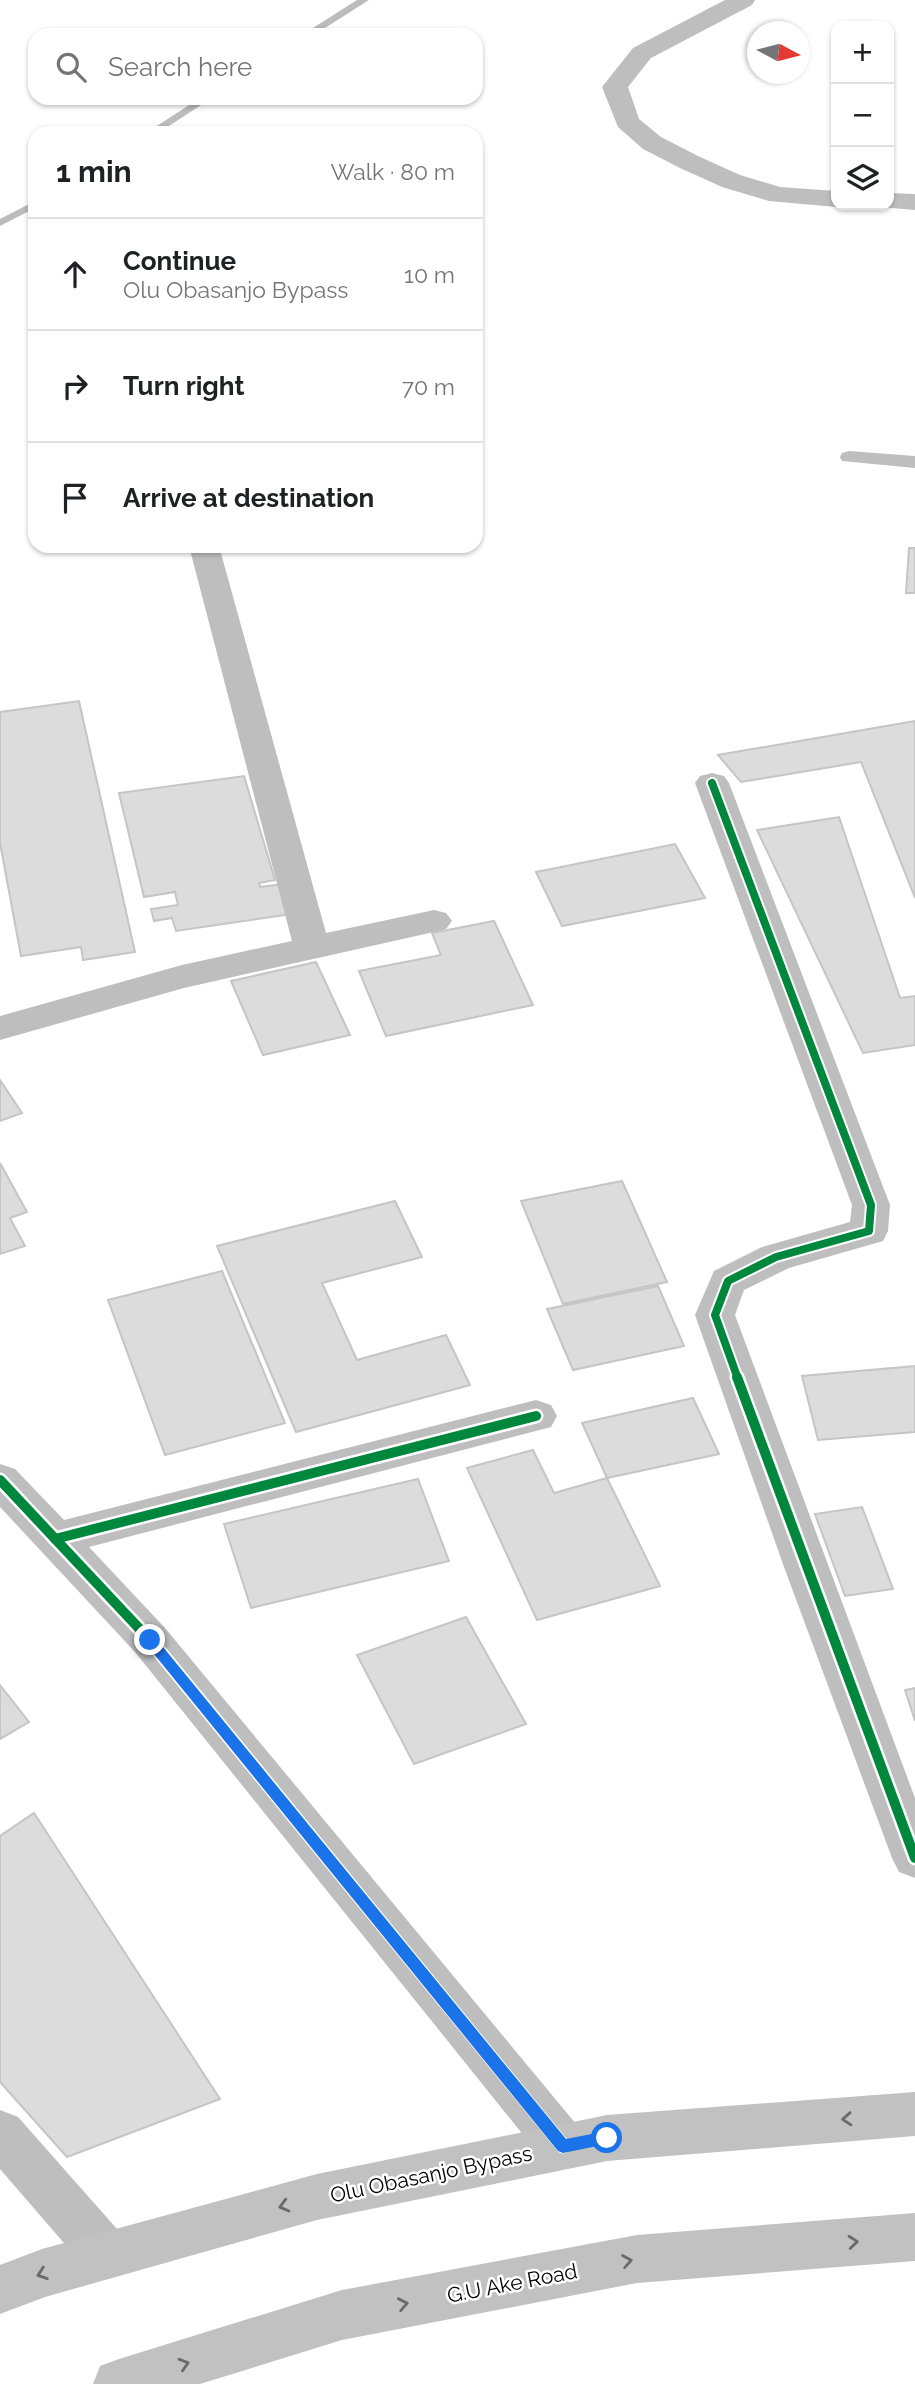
<!DOCTYPE html>
<meta charset="utf-8">
<style>
:root{--surface:#fff;--page:#f2f2f2;--text:#202124;--muted:#757577;--line:#e0e0e0}
body{margin:0;font-family:Raleway,sans-serif;background:var(--page);color:var(--text)}
.controls{position:absolute;right:21px;top:21px;display:grid;overflow:hidden;border-radius:14px;box-shadow:0 2px 5px #0004}
.controls button{width:63px;height:63px;display:grid;place-items:center;padding:0;border:0;border-bottom:2px solid var(--line);background:var(--surface);color:var(--text);font:35px sans-serif}
.compass{position:absolute;left:747px;top:21px;width:63px;height:63px;border-radius:50%;background:var(--surface);box-shadow:0 2px 5px #0004;rotate:97deg}
.stop{position:absolute;width:21px;height:21px;margin:-16px;border:5px solid #1a73e8;border-radius:50%;background:#fff}
.stop.end{background:#1a73e8;border-color:#fff;box-shadow:0 2px 7px #0008}
.list{margin:0;padding:0;list-style:none}
h2{display:flex;justify-content:space-between;align-items:center;height:91px;margin:0;padding:0 28px;font-size:30px}
h2 small{font-size:23px;font-weight:400;color:var(--muted)}
.list li{display:grid;grid-template-columns:46px 1fr auto;gap:21px;align-items:center;box-sizing:border-box;height:112px;padding:0 28px;border-top:2px solid var(--line)}
.list b{display:block;font-size:26px;white-space:nowrap}
.list p{margin:0;font-size:23px;white-space:nowrap;color:var(--muted)}
.list em{font-size:23px;font-style:normal;color:var(--muted)}
.icon{flex:none;width:38px;height:38px;fill:none;stroke:currentColor;stroke-width:2;stroke-linecap:round;stroke-linejoin:round}
.map{position:relative;flex:none;width:915px;height:2384px;overflow:hidden}
.search{position:absolute;background:var(--surface);box-shadow:0 2px 5px #0004;left:28px;top:28px;width:455px;height:77px;display:flex;align-items:center;gap:18px;box-sizing:border-box;padding:0 24px;border-radius:21px;color:var(--muted);font-size:26px}
.panel{position:absolute;background:var(--surface);box-shadow:0 2px 5px #0004;left:28px;top:126px;width:455px;height:427px;border-radius:21px}
.map>svg:first-child{display:block}
.lines{fill:none;stroke-linecap:round;stroke-linejoin:round}
.stream{fill:#bcbcbc;fill-rule:evenodd}
.building{fill:#dcdcdc;stroke:#c5c5c5;stroke-width:2}
.service{fill:#bebebe;fill-rule:evenodd}
.minor{fill:#bebebe;fill-rule:evenodd}
.secondary{fill:#c1c1c1;fill-rule:evenodd}
.cycleway-far1-casing{stroke:#fff;stroke-width:12}
.cycleway-casing{stroke:#fff;stroke-width:15}
.cycleway-far1{stroke:#00873e;stroke-width:8}
.cycleway{stroke:#00873e;stroke-width:10}
.oneway{stroke:#6a6a6a}
.route{fill:#1a73e8}
.labels{text-anchor:middle;dominant-baseline:central;stroke-width:5;stroke-linejoin:round;paint-order:stroke}
.near-street-label{font-size:21px;fill:#000;stroke:#fff}
</style>
<div class="map">
<svg width="915" height="2384" viewBox="0 0 915 2384">
<rect width="100%" height="100%" fill="#fff"/>
<g class="lines">
<!-- stream -->
<g class="stream">
<polygon points="357,0 369,0 314,35 302,35"/>
<polygon points="200,98 212,98 158,133 146,133"/>
<polygon points="35,201 35,208 0,226 0,219"/>
</g>
</g>
<!-- building -->
<g class="building">
<polygon points="909,548 915,548 915,593 906,593"/>
<polygon points="79,701 135,952 83,960 81,947 21,956 0,843 0,712"/>
<polygon points="915,721 915,898 861,762 741,782 718,755"/>
<polygon points="244,776 275,880 259,883 260,887 283,884 292,914 176,931 172,918 154,921 151,909 178,905 175,892 144,897 119,793"/>
<polygon points="839,817 900,998 915,996 915,1045 863,1053 757,830"/>
<polygon points="675,844 705,898 562,926 536,872"/>
<polygon points="494,921 533,1005 386,1036 359,971 441,955 432,933"/>
<polygon points="316,962 350,1035 263,1055 231,981"/>
<polygon points="0,1080 22,1113 0,1121"/>
<polygon points="0,1163 27,1212 10,1218 25,1246 0,1254"/>
<polygon points="622,1181 667,1282 563,1304 521,1201"/>
<polygon points="395,1201 422,1257 322,1283 357,1360 446,1335 470,1385 296,1432 217,1246"/>
<polygon points="222,1271 285,1423 165,1455 108,1300"/>
<polygon points="658,1286 684,1346 573,1370 547,1309"/>
<polygon points="915,1366 915,1432 818,1440 802,1376"/>
<polygon points="693,1398 719,1454 607,1478 582,1423"/>
<polygon points="533,1450 554,1493 607,1478 660,1586 537,1620 467,1468"/>
<polygon points="418,1479 449,1561 251,1608 224,1524"/>
<polygon points="862,1507 893,1589 845,1596 815,1514"/>
<polygon points="466,1617 526,1724 414,1764 357,1655"/>
<polygon points="0,1685 29,1722 0,1739"/>
<polygon points="915,1688 915,1721 905,1690"/>
<polygon points="34,1813 220,2099 67,2157 0,2082 0,1836"/>
</g>
<g class="lines">
<!-- service -->
<polygon class="service" points="849,451 915,456 915,468 842,461 840,457 842,453"/>
<!-- minor -->
<g class="minor">
<polygon points="725,0 755,0 752,5 651,58 628,87 639,119 661,137 698,156 740,175 780,187 836,191 836,205 845,205 836,207 769,201 722,187 680,168 643,149 618,127 602,87 633,48"/>
<polygon points="889,193 915,194 915,210 880,207 889,205"/>
<polygon points="189,546 219,546 326,933 434,910 446,913 452,921 446,929 434,932 184,988 0,1040 0,1016 182,965 292,941"/>
<polygon points="712,773 724,776 729,783 890,1205 888,1231 883,1241 789,1268 744,1290 735,1315 915,1798 915,1878 899,1872 892,1858 784,1567 695,1315 714,1271 762,1247 850,1222 852,1205 695,783 700,776"/>
<polygon points="536,1400 551,1405 557,1416 551,1427 89,1547 165,1628 581,2130 588,2146 581,2162 563,2169 545,2162 135,1652 0,1507 0,1464 15,1469 64,1520"/>
<polygon points="0,2110 18,2117 125,2238 133,2255 125,2272 107,2279 89,2272 0,2169"/>
</g>
<!-- secondary -->
<g class="secondary">
<polygon points="915,2092 915,2136 607,2161 317,2220 45,2297 0,2314 0,2265 42,2249 317,2174 607,2115"/>
<polygon points="915,2213 915,2261 637,2283 342,2340 200,2384 93,2384 100,2366 119,2359 342,2290 637,2235"/>
</g>
<!-- cycleway-far1 casing -->
<g class="cycleway-far1-casing">
<polyline id="cycleway-far1" points="712,783 871,1205 869,1231 776,1257 728,1281 715,1315 738,1379"/>
</g>
<!-- cycleway casing -->
<g class="cycleway-casing">
<g id="cycleway">
<polyline points="737,1377 915,1858"/>
<polyline points="0,1480 150,1640 563,2146"/>
<polyline points="55,1539 536,1416"/>
</g>
</g>
<!-- cycleway-far1 -->
<use href="#cycleway-far1" class="cycleway-far1"/>
<!-- cycleway -->
<use href="#cycleway" class="cycleway"/>
</g>
<!-- one-way arrows -->
<defs><path id="oneway-chevron" d="M-2-3.5L2.5 0L-2 3.5" fill="none" stroke-width="1.6" stroke-linecap="round" stroke-linejoin="round" transform="scale(1.75)"/></defs>
<g class="oneway">
<use href="#oneway-chevron" transform="translate(847 2119) rotate(176)"/>
<use href="#oneway-chevron" transform="translate(284 2206) rotate(165)"/>
<use href="#oneway-chevron" transform="translate(853 2242) rotate(-5)"/>
<use href="#oneway-chevron" transform="translate(627 2261) rotate(-10)"/>
<use href="#oneway-chevron" transform="translate(42 2274) rotate(161)"/>
<use href="#oneway-chevron" transform="translate(403 2304) rotate(-11)"/>
<use href="#oneway-chevron" transform="translate(184 2364) rotate(-17)"/>
</g>
<!-- route -->
<polygon class="route" points="150,1634 154,1636 566,2139 607,2131 612,2133 612,2143 563,2153 558,2151 145,1643 145,1636"/>
<g class="labels">
<!-- near-street labels -->
<g class="near-street-label">
<text transform="translate(431 2174) rotate(-12)">Olu Obasanjo Bypass</text>
<text transform="translate(512 2283) rotate(-11)">G.U Ake Road</text>
</g>
</g>
</svg>
<div class="controls">
<button>+</button>
<button>−</button>
<button><svg class="icon" aria-label="layers" viewBox="0 0 24 24"><path d="M12 4l9 5-9 5-9-5zM3 14l9 5 9-5"/></svg></button>
</div>
<svg class="compass" viewBox="-18 -18 36 36"><path d="M0-13l5 13h-10z" fill="#e53935"/><path d="M0 13l5-13h-10z" fill="#757577"/></svg>
<div class="stop" style="left:607px;top:2138px"></div>
<div class="stop end" style="left:150px;top:1640px"></div>
<div class="search"><svg class="icon" aria-label="search" viewBox="0 0 24 24"><circle cx="10" cy="10" r="6"/><path d="M15 15l6 6"/></svg>Search here</div>
<section class="panel">
<h2>1 min<small>Walk · 80 m</small></h2>
<ul class="list">
<li><svg class="icon" aria-label="ahead" viewBox="0 0 24 24"><path d="M12 20V5M6 11l6-6 6 6"/></svg><div><b>Continue</b><p>Olu Obasanjo Bypass</p></div><em>10 m</em></li>
<li><svg class="icon" aria-label="right" viewBox="0 0 24 24"><path d="M7 20v-9h11M14 6l5 5-5 5"/></svg><div><b>Turn right</b></div><em>70 m</em></li>
<li><svg class="icon" aria-label="arrive" viewBox="0 0 24 24"><path d="M6 21V4h12l-3 4 3 4H6"/></svg><div><b>Arrive at destination</b></div></li>
</ul>
</section>
</div>
